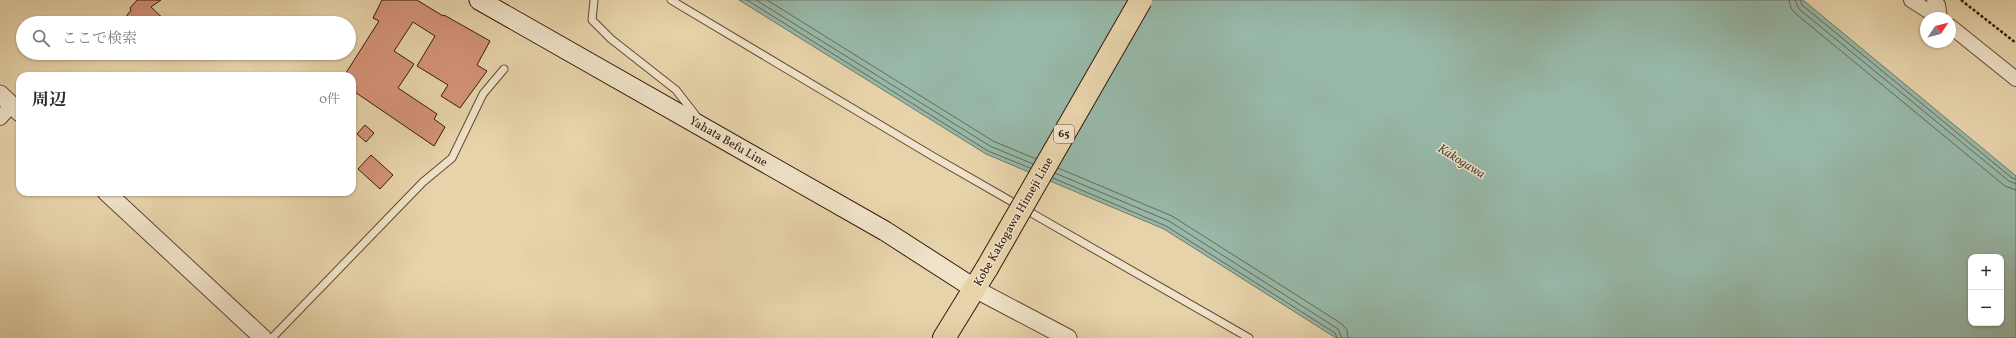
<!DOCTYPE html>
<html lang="ja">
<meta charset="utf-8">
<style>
:root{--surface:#fff;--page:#f7f7f7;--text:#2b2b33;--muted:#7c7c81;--line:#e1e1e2}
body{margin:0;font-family:Vollkorn,"Noto Serif JP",serif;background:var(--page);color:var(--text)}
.controls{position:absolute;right:12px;bottom:12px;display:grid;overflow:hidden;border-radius:8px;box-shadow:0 1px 3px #0004}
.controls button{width:36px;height:36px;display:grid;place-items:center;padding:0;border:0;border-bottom:1px solid var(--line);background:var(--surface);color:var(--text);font:20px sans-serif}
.compass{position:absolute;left:1920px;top:12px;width:36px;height:36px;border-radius:50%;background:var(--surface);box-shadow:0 1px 3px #0004;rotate:55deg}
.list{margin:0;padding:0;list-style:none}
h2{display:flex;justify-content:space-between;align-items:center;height:52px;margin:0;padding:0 16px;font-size:17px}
h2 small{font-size:13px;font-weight:400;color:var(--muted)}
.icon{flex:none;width:22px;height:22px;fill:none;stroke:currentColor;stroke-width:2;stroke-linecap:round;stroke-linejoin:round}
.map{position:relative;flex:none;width:2016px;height:338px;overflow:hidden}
.search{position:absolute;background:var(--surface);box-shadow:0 1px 3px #0004;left:16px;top:16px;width:340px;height:44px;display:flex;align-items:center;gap:10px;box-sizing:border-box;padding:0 14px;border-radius:22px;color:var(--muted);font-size:15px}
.panel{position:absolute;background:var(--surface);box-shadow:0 1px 3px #0004;left:16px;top:72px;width:340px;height:124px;border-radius:12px}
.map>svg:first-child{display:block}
.water{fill:#97b8a8;stroke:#707869;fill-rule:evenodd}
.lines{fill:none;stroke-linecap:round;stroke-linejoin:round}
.shore{stroke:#66685a;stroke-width:1}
.building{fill:#d49278;stroke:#35190b}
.service-casing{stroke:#624833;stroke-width:9}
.minor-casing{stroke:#624833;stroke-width:16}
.tertiary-casing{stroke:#624833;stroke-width:19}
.secondary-casing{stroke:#35190b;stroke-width:21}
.primary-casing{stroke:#35190b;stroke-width:24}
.path{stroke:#35190b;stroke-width:2.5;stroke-dasharray:3 2;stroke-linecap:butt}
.service{stroke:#efe2c8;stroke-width:7}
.minor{stroke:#efe2c8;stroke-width:14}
.tertiary{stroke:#efe2c8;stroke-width:17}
.secondary{stroke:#efe2c8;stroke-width:19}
.primary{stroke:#e7d3aa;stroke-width:22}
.primary-bridge-casing{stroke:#35190b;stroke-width:24;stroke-linecap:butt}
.primary-bridge{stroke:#e7d3aa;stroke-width:22}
.labels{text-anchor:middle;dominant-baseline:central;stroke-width:3;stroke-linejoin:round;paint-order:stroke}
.shield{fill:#efe2c8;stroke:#6d5544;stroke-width:1}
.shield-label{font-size:11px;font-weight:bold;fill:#35190b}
.street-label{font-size:12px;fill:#35190b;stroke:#efe2c8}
.water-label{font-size:13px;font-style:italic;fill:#52493a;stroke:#efe2c8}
</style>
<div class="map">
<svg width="2016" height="338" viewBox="0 0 2016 338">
<rect width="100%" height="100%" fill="#e7d3aa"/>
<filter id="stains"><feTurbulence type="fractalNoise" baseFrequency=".005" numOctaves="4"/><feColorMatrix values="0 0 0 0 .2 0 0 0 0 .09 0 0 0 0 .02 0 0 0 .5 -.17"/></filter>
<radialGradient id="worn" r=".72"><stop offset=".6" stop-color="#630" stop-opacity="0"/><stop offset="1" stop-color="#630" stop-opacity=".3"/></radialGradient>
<!-- water -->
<path class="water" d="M739,0H1803L2016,176V338H1336L1164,229L986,154ZM1971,257H2001V323H1971Z"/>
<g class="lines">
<!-- shore -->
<g class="shore">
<polyline points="747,0 988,151 1030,168"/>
<polyline points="756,0 990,146 1033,164"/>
<polyline points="767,0 993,141 1036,159"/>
<polyline points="1789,0 1791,8 1795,13 2005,186 2016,190"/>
<polyline points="1795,0 1799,9 2009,181 2016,184"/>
<polyline points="1800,0 1802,5 2012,178 2016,179"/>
<polyline points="1058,168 1172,216 1342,324 1347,330 1348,338"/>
<polyline points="1055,173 1169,221 1338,329 1342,338"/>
<polyline points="1053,178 1166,226 1335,333 1337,338"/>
</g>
</g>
<!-- building -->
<g class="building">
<polygon points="137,0 161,0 151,7 168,23 121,23 131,10 130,8"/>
<polygon points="382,0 417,0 443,16 444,15 490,41 477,65 487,71 460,108 441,96 448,85 417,66 435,36 413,22 394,51 414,64 398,88 437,114 434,119 445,127 434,146 352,90 352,76 344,76 379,21 373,18"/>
<polygon points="365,125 374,133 366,142 357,134"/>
<polygon points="371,155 393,175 380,189 358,169"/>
</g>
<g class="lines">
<!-- service casing -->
<g class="service-casing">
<g id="service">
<polyline points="594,0 592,20 611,39 676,90 697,117"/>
<polyline points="671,0 934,157 1249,338"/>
<polyline points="272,338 423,182 452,158 483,94 504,69"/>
</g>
</g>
<!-- minor casing -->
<g class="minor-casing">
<g id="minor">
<polyline points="1911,0 1939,18"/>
<polyline points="1934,0 1938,5 1940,18"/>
<polyline points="1950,26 2016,79"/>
<polyline points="0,118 12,105"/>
</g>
</g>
<!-- tertiary casing -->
<g class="tertiary-casing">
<g id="tertiary">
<polyline points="0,94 20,113"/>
<polyline points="106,192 263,338"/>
<polyline points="975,289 1068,338"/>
</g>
</g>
<!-- secondary casing -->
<g class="secondary-casing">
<polyline id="secondary" points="479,0 885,231 975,289"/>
</g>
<!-- primary casing -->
<g class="primary-casing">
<polyline id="primary" points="944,338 987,268"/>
</g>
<!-- path -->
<polyline class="path" points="1961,0 2016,43"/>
<!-- service -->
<use href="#service" class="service"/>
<!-- minor -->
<use href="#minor" class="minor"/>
<!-- tertiary -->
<use href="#tertiary" class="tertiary"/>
<!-- secondary -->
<use href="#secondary" class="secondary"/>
<!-- primary -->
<use href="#primary" class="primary"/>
<!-- primary-bridge casing -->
<g class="primary-bridge-casing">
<polyline id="primary-bridge" points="987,268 1141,0"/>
</g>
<!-- primary-bridge -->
<use href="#primary-bridge" class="primary-bridge"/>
</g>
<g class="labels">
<!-- shield labels -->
<rect class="shield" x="1054" y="125" width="20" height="18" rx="3"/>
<g class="shield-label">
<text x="1064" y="134">65</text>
</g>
<!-- street labels -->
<g class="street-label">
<text transform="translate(728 142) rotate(30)">Yahata Befu Line</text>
<text transform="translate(1014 222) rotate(-60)">Kobe Kakogawa Himeji Line</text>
</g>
<!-- water labels -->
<g class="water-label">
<text transform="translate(1461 162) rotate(32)">Kakogawa</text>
</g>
</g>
<rect width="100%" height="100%" filter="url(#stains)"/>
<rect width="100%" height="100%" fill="url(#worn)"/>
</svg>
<div class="controls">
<button>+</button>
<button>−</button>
</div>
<svg class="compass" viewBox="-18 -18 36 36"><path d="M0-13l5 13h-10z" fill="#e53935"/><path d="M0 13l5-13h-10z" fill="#7c7c81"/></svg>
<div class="search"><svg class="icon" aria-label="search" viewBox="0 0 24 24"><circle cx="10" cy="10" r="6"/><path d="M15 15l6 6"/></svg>ここで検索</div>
<section class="panel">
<h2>周辺<small>0件</small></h2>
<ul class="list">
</ul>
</section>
</div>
